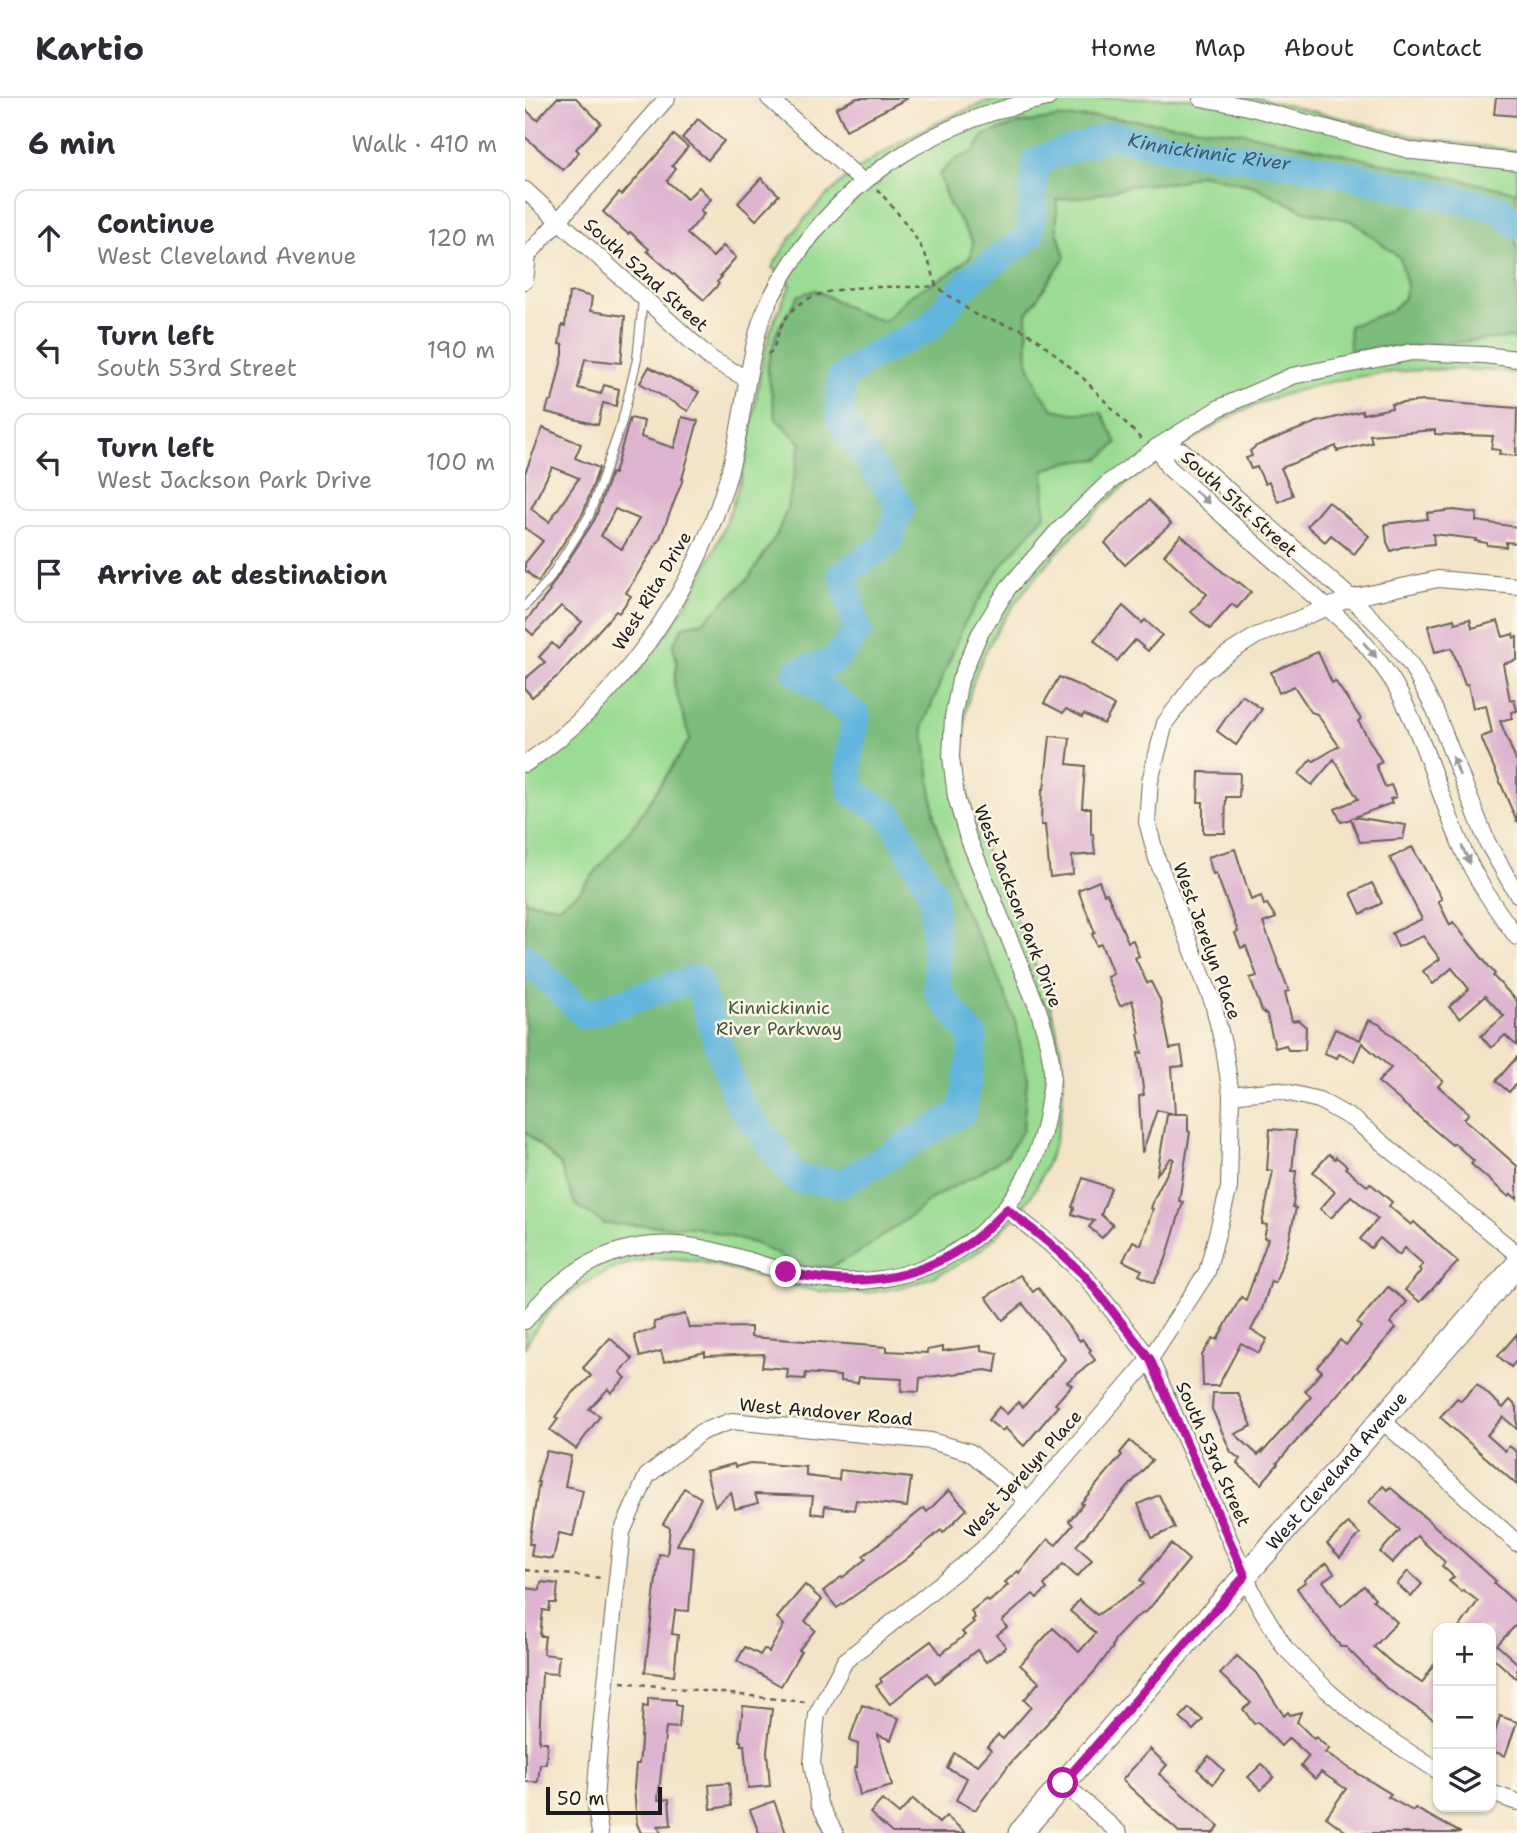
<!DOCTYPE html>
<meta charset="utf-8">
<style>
:root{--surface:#fff;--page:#f7f7f7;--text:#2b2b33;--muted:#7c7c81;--line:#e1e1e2}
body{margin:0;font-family:"Shantell Sans",sans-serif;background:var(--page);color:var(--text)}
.controls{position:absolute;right:21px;bottom:21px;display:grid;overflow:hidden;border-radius:14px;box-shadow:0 2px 5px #0004}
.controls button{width:63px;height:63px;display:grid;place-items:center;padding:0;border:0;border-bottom:2px solid var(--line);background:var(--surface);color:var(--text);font:35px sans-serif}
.scale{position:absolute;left:21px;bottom:18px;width:116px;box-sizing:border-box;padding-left:7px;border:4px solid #1c1c1c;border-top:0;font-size:19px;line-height:24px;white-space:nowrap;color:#1c1c1c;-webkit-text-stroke:5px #fcf5e5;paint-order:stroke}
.stop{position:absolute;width:21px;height:21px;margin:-16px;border:5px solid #b5179e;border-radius:50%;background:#fff}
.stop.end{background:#b5179e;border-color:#fff;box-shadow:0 2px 7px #0008}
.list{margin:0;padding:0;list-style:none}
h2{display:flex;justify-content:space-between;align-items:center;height:91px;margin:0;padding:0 28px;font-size:30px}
h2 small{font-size:23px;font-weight:400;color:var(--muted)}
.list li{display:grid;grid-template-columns:46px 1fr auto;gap:21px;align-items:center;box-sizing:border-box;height:98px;margin:0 14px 14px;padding:0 14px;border:2px solid var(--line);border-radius:14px}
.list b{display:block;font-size:26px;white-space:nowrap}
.list p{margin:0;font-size:23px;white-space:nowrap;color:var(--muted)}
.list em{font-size:23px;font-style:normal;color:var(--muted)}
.icon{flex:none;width:38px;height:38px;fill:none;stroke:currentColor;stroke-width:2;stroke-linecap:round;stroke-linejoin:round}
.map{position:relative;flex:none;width:992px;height:1735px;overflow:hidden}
header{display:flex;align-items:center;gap:42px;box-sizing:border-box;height:98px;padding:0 35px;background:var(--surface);border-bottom:2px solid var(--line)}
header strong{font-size:33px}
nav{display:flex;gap:38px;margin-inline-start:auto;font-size:24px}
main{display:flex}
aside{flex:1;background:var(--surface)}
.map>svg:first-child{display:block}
.green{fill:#9adc93;stroke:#5b7c58;stroke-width:2}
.forest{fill:#7bbc7d;stroke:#4c6c4c;stroke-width:2}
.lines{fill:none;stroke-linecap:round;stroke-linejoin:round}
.river{stroke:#62b5dd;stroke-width:28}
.building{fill:#deb3d0;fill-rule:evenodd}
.lane-casing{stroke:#676258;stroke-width:10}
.street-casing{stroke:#676258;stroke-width:18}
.secondary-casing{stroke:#676258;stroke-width:25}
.path{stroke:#676258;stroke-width:2.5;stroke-dasharray:5 5;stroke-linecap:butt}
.lane{stroke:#fff;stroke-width:8}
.street{stroke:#fff;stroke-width:16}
.secondary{stroke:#fff;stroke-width:23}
.oneway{fill:#999}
.route{stroke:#b5179e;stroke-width:9}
.labels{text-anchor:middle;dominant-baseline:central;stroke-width:5;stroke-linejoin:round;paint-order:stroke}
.street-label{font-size:18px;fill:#1c1c1c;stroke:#fcf5e5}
.park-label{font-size:18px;fill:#425640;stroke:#fcf5e5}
.water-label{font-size:19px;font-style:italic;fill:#385969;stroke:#fcf5e5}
</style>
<header>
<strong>Kartio</strong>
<nav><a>Home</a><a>Map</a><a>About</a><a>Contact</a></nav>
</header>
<main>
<aside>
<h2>6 min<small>Walk · 410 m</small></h2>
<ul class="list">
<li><svg class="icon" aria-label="ahead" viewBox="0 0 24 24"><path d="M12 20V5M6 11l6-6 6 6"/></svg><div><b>Continue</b><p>West Cleveland Avenue</p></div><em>120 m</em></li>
<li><svg class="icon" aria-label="left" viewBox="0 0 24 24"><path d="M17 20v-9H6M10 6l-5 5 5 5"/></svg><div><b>Turn left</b><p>South 53rd Street</p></div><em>190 m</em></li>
<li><svg class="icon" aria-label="left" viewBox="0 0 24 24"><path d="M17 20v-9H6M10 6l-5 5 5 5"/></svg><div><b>Turn left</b><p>West Jackson Park Drive</p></div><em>100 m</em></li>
<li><svg class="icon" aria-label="arrive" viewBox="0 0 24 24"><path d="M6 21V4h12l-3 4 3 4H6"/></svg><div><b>Arrive at destination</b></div></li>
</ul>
</aside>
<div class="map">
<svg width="992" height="1735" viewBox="0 0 992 1735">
<rect width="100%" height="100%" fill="#fcf5e5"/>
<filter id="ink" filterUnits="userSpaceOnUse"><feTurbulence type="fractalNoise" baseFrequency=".0143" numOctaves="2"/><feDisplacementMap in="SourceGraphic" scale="14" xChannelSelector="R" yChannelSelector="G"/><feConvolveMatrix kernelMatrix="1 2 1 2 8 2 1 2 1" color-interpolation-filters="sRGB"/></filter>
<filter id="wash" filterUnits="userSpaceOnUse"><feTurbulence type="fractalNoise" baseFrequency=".00686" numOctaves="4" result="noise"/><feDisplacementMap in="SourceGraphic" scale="28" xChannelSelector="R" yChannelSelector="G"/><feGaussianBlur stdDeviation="1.57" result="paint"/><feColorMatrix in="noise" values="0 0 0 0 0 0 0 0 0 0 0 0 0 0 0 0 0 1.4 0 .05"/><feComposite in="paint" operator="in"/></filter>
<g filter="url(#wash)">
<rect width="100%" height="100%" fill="#f3e4c7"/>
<!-- green -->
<path class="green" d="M472,0H733L898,40L992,53V275C900,265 804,275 719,312C692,325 667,342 642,358C627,368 611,377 598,389C570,413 546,439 522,466C478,516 440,571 439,640C438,663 441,689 446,711C451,732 460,751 468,770C508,867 565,954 524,1061C517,1077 510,1095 499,1108C443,1181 356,1210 267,1188C184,1168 133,1136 53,1190C31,1204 10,1226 0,1250V681C102,605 183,500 217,376C229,333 230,288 242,246C247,225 256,206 266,187L247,169C257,154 266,138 277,124C328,63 399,27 472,0Z"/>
<!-- forest -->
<polygon class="forest" points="582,19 720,35 992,94 992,242 984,240 825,253 824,228 866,213 878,201 882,188 875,160 827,123 779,113 729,88 675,76 652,84 604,88 566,98 532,102 532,132 540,159 502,216 503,263 514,292 528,311 548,315 577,315 592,345 575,361 542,364 519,372 520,417 474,471 439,526 398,628 410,720 436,805 468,867 491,924 502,982 498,1032 482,1057 453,1076 409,1099 387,1117 332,1156 305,1169 276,1168 229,1145 169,1129 80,1126 50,1106 35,1067 0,1033 0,800 2,803 33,808 54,794 111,724 165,641 149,587 152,565 148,547 158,528 178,524 223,481 252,436 262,410 276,345 251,321 242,270 252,233 274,197 291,192 333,215 359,223 384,198 424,176 445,159 448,144 423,104 414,76 431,61 449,54 459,37 492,26 531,20"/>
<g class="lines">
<!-- river -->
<path class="river" id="s1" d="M0,860L60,917L171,880L213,1004L272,1081L318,1085L437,1014L449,940L413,894L408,797L366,718L327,694L323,667L331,617L272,574L307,564L333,534L318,476L362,446L376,409L315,322L316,280L344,260L405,229L444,182L505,138L511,63L587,37L636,48L778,67L975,111L992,127"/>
</g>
<g id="blocks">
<!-- building -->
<g class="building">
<polygon points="32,0 51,0 76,25 51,51 54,54 38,72 0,39 0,11 12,22"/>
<polygon points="332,0 383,0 321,32 311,10"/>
<polygon points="971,0 992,0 992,18 969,16"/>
<polygon points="173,21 199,43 183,62 157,40"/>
<polygon points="149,37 163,49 147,68 151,71 142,83 162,101 174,89 186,101 175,113 179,116 162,136 188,159 198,148 211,159 195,178 197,179 192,184 194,186 179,202 122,153 124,151 105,134 103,136 78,114 94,95 97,97"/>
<polygon points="236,80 254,97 231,122 213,105"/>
<polygon points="49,194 67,199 65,213 100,218 96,265 60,261 53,290 76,296 79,287 94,291 91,308 78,305 73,327 21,314 24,303 27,303 38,257 38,247 34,246 37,227 40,228 44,195"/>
<polygon points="124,269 174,294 163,313 115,285"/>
<polygon points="899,303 992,310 991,358 974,356 975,352 966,351 968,338 910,336 910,332 845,337 847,345 812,353 811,348 756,370 768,397 753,404 744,384 740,386 732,369 726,371 721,360 727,358 725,353 731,348 792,324 837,313 838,316 867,310 866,306"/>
<path d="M157,319L173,323L157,381H158L135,440L101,495L106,498L94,515L91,513L34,577L7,599L0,591V581L20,564L14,559L27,545L33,551L57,524L36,508L8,537L0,530V524L25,493L24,492L70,421L86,375L89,376L105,320L119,323L116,339L149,350ZM90,411L114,421L97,451L76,438Z"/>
<path d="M18,330L56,346L50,360L74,370L58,415L13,484L0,472V465L18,443L0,430V375ZM27,369L54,380L24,424L6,411Z"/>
<polygon points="624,402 646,426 600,467 580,445"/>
<polygon points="803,403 844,438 829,456 806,437 800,444 782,428"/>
<polygon points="929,412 952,415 951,423 992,429 992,445 981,444 981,449 962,447 962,445 950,443 951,441 908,436 909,446 877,449 866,453 862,444 860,426 903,421 902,415"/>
<polygon points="656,437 700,476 713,485 714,484 726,494 712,510 707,506 685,531 666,514 682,496 639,457"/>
<polygon points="598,508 617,525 620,522 637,537 623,553 610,542 592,563 569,542"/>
<polygon points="929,521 930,525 945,521 947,530 973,523 978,539 988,536 989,540 992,539 992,562 978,566 985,602 989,601 992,613 986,614 987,620 975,623 992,665 992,724 956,639 967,635 961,607 948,610 943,586 940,587 927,550 910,554 903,528"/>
<polygon points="793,554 807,585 810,583 836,621 833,623 857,664 851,667 860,689 866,687 871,699 865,701 867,705 829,719 881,727 878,741 835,744 826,721 816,724 810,711 833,701 809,661 787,687 774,676 786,661 789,663 814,648 792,616 786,614 769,588 754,595 746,574"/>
<polygon points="534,579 557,589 589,608 579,626 559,616 557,619 541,611 538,615 519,605"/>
<polygon points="717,597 737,611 711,647 692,633"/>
<polygon points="525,638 545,640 542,666 560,668 557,710 566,710 566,737 568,736 570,756 547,758 548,776 525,779 520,727 516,727 517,691 519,691"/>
<polygon points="674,674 715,675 714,699 701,699 700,735 678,735 678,704 673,704"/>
<polygon points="887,749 917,801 913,803 925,827 928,824 970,876 968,878 992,903 992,948 980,937 966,950 956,938 979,918 960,898 935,920 924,909 944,891 927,870 908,886 898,873 915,861 898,838 873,849 867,835 897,821 865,760"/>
<polygon points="710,751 726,802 736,798 739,807 742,806 751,820 738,825 764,893 760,894 767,923 773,922 781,929 780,952 763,952 761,947 750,950 742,917 737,913 725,880 732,878 721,848 716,850 710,835 713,834 691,775 688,776 683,759"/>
<polygon points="574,783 579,796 582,795 603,844 608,842 614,858 610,860 622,885 626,884 635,902 645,951 656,949 659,968 647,969 650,1016 663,1016 663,1033 665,1034 654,1103 658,1104 641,1161 629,1185 614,1177 617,1172 598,1163 608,1143 616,1147 628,1111 626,1110 630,1099 649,1061 646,1060 632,1076 642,1017 649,1016 632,1012 617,1055 614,998 619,997 613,955 617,955 613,936 615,935 607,902 595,908 582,879 588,876 576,846 572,848 567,836 570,835 553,792"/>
<polygon points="847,785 857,805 836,816 826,795"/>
<polygon points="844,922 854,926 918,983 913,988 944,1015 939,1021 992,1068 992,1101 986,1096 984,1099 946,1066 949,1063 929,1045 927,1047 853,984 866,970 837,945 829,963 814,956 812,960 799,955 810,931 835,942"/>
<polygon points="992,959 992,985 984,994 971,983"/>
<polygon points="745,1031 771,1033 767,1073 771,1073 768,1109 771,1110 762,1152 750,1185 746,1183 737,1211 726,1232 742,1241 734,1255 716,1245 693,1288 678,1288 677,1257 688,1240 692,1242 716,1199 721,1202 743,1141 739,1140 742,1127 737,1126 748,1073 742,1072"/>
<polygon points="804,1056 810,1061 811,1059 822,1068 820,1070 842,1088 845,1085 867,1104 864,1108 886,1127 889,1124 933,1164 895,1204 880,1192 896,1173 894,1171 898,1166 880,1150 874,1157 855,1140 846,1150 835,1141 853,1121 826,1098 806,1120 795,1111 810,1094 788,1074"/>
<polygon points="558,1080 586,1090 576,1117 588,1127 577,1140 564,1129 569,1123 547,1116 549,1110 547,1109"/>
<polygon points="495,1177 508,1194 513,1190 555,1243 557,1241 566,1252 564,1254 570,1262 542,1284 547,1287 530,1306 533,1308 499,1348 480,1330 477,1333 463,1322 474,1309 482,1316 493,1304 498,1309 540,1261 498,1206 478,1222 461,1199"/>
<polygon points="863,1189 882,1204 865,1225 871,1230 752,1365 753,1366 736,1386 712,1365 715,1361 706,1354 687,1311 688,1295 713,1295 727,1328 710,1336 733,1357 738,1352 738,1354 786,1299 780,1293 797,1273 792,1269 815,1242 821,1247 836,1229 832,1225"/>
<polygon points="160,1216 164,1230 226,1229 226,1239 362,1249 362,1253 402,1255 402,1252 418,1249 418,1253 456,1248 456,1252 473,1255 470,1274 461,1272 395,1280 394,1294 376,1293 377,1281 334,1279 333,1285 315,1283 315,1278 281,1275 280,1281 262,1280 263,1271 237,1269 239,1256 180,1258 180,1254 139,1264 136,1253 115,1259 109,1237 130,1231 129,1224"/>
<polygon points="992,1236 992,1262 986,1269 973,1258"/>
<polygon points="85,1240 108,1261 95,1274 101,1280 86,1295 83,1291 64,1311 75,1318 51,1351 25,1332 33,1321 30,1319 46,1297 66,1278 58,1270"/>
<polygon points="952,1286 978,1310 985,1302 992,1309 992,1331 978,1319 962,1337 980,1353 984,1348 992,1354 992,1387 915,1319 932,1300 936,1303"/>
<polygon points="605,1343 627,1362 551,1448 567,1462 552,1479 538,1466 519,1487 522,1491 512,1500 508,1496 477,1523 482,1529 472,1537 481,1549 461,1564 452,1552 410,1585 403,1575 365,1606 351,1588 357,1584 355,1581 406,1543 416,1556 440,1537 437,1534 449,1524 447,1522 450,1520 446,1513 461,1501 464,1504 483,1487 480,1484 493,1473 494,1475 523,1441 531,1447 548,1427 544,1423 558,1406 556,1405 597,1357 595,1355"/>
<polygon points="21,1353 46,1358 40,1388 58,1392 48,1438 34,1435 28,1461 6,1458 8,1446 4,1446 14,1384 12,1384"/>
<polygon points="225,1365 281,1369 281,1378 314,1382 315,1372 386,1380 382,1409 331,1402 329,1412 300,1408 299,1417 286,1415 288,1398 230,1396 233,1405 210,1411 206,1394 190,1408 181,1373 209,1366 210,1369"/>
<polygon points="858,1388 862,1392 865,1389 913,1431 971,1483 969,1485 992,1506 992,1526 972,1547 992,1565 992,1581 966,1558 966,1530 934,1530 953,1503 938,1492 937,1494 924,1483 929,1479 917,1468 920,1464 892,1438 867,1465 855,1454 875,1432 844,1404"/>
<polygon points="159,1390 176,1400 152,1447 169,1449 164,1513 150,1512 147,1536 153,1537 149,1578 120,1574 134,1456 142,1457 145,1430 138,1426"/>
<polygon points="424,1392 442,1411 418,1435 416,1432 380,1462 312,1510 298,1493 316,1479 317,1480 341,1461 338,1458 399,1410 402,1414"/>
<polygon points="634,1397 650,1430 627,1440 613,1406"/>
<polygon points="823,1425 835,1436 815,1459 802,1446"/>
<polygon points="646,1446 664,1462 623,1512 610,1520 590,1541 587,1548 588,1549 570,1573 483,1668 450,1712 431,1702 442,1680 422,1670 429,1655 453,1667 466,1652 462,1648 473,1637 478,1641 506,1609 499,1602 514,1584 495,1567 528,1530 554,1554 571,1535 545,1513 554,1502 572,1517 619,1486 615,1482"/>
<polygon points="802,1465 809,1475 798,1483 816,1508 839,1488 850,1500 848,1502 872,1524 849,1549 868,1566 897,1585 913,1560 913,1624 861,1590 821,1549 816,1549 787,1512 772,1490 780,1484 779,1482"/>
<polygon points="883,1473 897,1486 886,1499 872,1486"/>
<polygon points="16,1484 33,1486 31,1505 25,1505 24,1513 18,1512 15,1538 20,1538 18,1556 34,1558 32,1576 17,1575 14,1644 22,1644 21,1666 15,1666 13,1684 0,1684 0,1490 15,1492"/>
<polygon points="280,1487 297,1502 280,1523 290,1532 274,1552 276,1553 256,1588 212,1563 220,1549 235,1557 239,1551 244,1554 259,1527 252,1520"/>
<polygon points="712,1558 731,1575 759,1618 763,1614 765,1617 776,1614 772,1624 789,1641 791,1639 804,1651 800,1655 866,1696 863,1699 888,1713 890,1710 936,1735 823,1735 801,1719 821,1691 796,1674 790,1681 776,1668 784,1658 764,1640 756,1648 733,1624 729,1626 718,1611 726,1605 695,1576"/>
<polygon points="123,1600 151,1602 151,1607 156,1608 154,1630 141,1629 133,1702 144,1701 146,1727 133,1728 136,1735 116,1735 112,1726 109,1690 111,1666 114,1666 115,1657 118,1608 123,1609"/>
<polygon points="337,1607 374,1620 366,1642 353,1637 367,1688 335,1697 329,1670 332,1669 333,1646 324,1643"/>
<polygon points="218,1608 247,1611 242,1653 245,1688 223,1690 219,1647 216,1647 216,1643 214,1643"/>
<polygon points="664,1610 678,1622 668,1632 655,1620"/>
<polygon points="975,1618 992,1624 980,1658 967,1653 969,1648 966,1647"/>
<polygon points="625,1651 642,1667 634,1676 694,1728 688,1735 655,1735 597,1682"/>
<polygon points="684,1658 699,1672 688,1686 672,1671"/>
<polygon points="737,1666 749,1679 736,1692 723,1679"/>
<polygon points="204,1685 206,1708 186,1711 184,1687"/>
<polygon points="388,1701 414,1725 421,1718 441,1735 367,1735 345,1715 357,1702 374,1716"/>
<polygon points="249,1703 261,1735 234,1735 225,1712"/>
</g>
</g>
</g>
<g filter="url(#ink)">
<use href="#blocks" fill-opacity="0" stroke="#676258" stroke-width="2"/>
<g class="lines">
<!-- lane casing -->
<g class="lane-casing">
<polyline id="lane" points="0,508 23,483 64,418 97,324 112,261 118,201"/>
</g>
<!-- street casing -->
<g class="street-casing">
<g id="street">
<polyline points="244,0 337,83"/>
<polyline points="676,0 723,9 888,53 992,64"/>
<polyline points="0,92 186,261 222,281"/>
<polyline points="0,183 3,157 142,0"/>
<path d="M632,349L643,369L831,535C845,552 859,568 870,587C899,639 914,697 938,752C952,783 971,812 992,839"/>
<polyline points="632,349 658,353 826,500 859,533 886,567 910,612 962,744 992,796"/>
<path d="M0,666C94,602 165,500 199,392C217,338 219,281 235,226C241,207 253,186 264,169C322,77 416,21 523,0"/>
<polyline points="706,997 752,992 794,1002 831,1023 992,1156"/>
<polyline points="482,1111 524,1145 560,1178 625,1261 732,1504 760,1550 802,1592 845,1629 913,1673"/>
<path d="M0,1223C29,1184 69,1155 118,1148C189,1138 247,1180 315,1183C421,1188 508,1114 523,1010C524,1000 527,989 527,979C527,956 520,933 513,911L442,737L431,699L426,659L428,619L435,582L454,537L483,490L531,435L583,385L632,349L694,310L767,278L887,254L959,257L992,261"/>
<polyline points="858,1323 992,1445"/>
<polyline points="538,1685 594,1735"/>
<polyline points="966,1695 992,1704"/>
<polyline points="75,1735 70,1703 74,1649 97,1434 122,1378 176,1334 207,1323 406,1343 445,1354 503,1403"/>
<polyline points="310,1735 294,1706 287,1665 292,1616 320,1563 457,1452 503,1403 625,1261 682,1174 704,1090 706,997 699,950 688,905 632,761 622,724 625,683 640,625 677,575 704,555 731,538 826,500 913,481 992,488"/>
</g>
</g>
<!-- secondary casing -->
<g class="secondary-casing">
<g id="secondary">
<path id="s2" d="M495,1735L992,1167"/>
</g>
</g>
<!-- path -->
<g class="path">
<path d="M352,91C376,118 404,151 411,188L452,218L496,231L515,243L558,280L616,341"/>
<path d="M243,256L248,252C252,240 255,227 263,217C293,179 369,192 411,188"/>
<polyline points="0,1472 77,1480"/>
<polyline points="96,1584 280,1604"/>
</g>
<!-- lane -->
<use href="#lane" class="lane"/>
<!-- street -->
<use href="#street" class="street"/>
<!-- secondary -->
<use href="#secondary" class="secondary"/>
</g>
<!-- one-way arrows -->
<defs><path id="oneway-solid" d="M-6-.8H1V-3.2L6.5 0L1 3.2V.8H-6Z" transform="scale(1.75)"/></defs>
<g class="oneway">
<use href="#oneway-solid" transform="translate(677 399) rotate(42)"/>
<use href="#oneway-solid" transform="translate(845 552) rotate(49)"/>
<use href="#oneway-solid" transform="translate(931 668) rotate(-111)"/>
<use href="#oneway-solid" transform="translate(941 757) rotate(65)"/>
</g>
</g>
<g class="lines" filter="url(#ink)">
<!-- route -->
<path class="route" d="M261,1174C329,1190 388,1185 446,1144C459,1135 470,1122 482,1111L524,1145L560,1178L625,1261L720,1478L538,1685"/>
</g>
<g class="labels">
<!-- street labels -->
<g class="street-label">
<text transform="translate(121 177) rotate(42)">South 52nd Street</text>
<text transform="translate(714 406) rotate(42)">South 51st Street</text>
<text transform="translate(127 493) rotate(-59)">West Rita Drive</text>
<text transform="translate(493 808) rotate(69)">West Jackson Park Drive</text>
<text transform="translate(682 843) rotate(70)">West Jerelyn Place</text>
<text transform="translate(301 1314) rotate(5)">West Andover Road</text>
<text transform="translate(688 1356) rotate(66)">South 53rd Street</text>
<text stroke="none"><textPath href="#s2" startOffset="481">West Cleveland Avenue</textPath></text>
<text transform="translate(498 1376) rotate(-48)">West Jerelyn Place</text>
</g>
<!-- park labels -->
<g class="park-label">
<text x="254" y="910">Kinnickinnic<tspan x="254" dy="21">River Parkway</tspan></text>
</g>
<!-- water labels -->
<g class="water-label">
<text stroke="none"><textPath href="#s1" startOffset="2000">Kinnickinnic River</textPath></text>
</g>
</g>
</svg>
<div class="controls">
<button>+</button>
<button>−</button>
<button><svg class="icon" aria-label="layers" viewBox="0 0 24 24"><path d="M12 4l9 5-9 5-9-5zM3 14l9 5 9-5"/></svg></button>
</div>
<div class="scale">50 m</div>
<div class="stop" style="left:538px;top:1685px"></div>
<div class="stop end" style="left:261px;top:1174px"></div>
</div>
</main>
